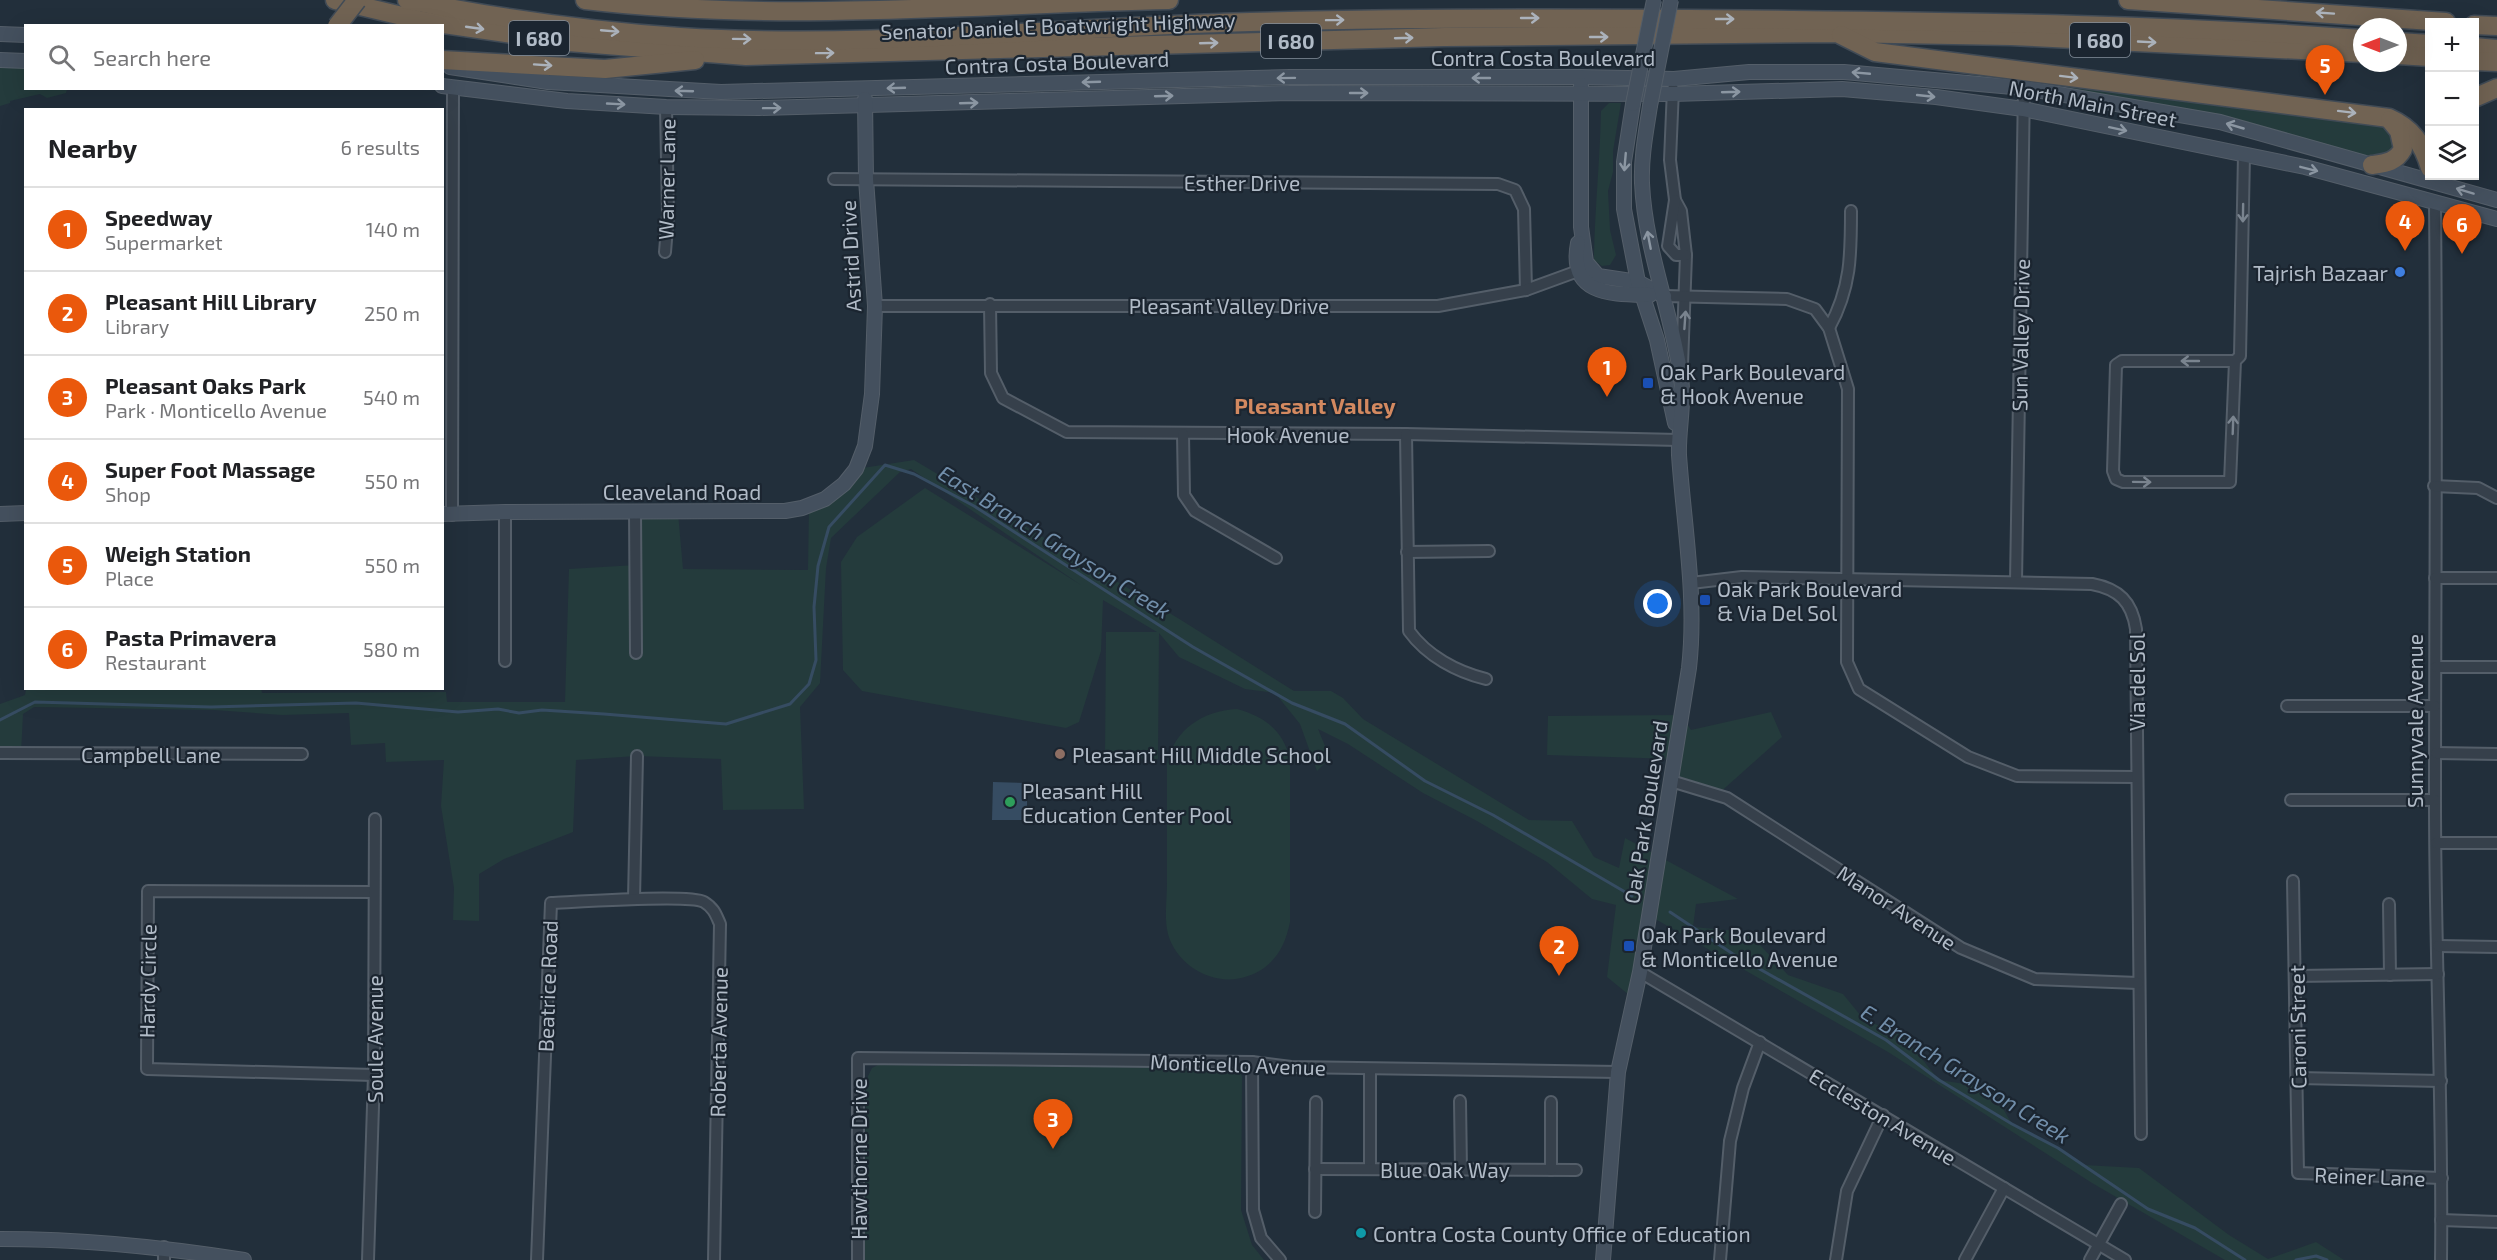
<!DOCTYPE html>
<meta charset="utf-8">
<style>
:root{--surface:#fff;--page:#f2f2f2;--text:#202124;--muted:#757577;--line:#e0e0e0;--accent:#ea580c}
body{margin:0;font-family:"Exo 2",sans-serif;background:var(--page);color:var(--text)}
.controls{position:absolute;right:18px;top:18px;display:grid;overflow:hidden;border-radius:0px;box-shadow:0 6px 24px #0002}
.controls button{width:54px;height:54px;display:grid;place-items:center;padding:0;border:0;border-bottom:2px solid var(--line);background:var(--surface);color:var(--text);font:30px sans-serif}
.compass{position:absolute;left:2353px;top:18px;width:54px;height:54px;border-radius:50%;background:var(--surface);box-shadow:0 6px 24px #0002;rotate:270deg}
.you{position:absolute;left:1658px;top:604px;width:21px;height:21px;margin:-15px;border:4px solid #fff;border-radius:50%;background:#1a73e8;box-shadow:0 0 0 9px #1a73e833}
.badge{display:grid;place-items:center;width:39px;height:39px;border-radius:50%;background:var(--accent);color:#fff;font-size:20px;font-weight:700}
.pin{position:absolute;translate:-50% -50px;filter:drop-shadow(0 2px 3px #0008)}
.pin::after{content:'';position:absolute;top:32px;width:21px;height:18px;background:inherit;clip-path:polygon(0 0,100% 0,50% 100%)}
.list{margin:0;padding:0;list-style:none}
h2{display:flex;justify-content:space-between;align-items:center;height:78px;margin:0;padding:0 24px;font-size:26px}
h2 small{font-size:20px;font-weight:400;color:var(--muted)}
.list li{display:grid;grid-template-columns:39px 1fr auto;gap:18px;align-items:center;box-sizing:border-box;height:84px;padding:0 24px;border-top:2px solid var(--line)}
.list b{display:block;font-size:22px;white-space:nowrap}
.list p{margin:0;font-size:20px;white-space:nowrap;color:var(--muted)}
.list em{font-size:20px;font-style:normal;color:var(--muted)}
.icon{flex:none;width:33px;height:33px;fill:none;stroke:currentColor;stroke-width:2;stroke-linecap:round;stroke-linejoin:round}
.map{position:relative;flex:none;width:2497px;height:1260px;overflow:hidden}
.search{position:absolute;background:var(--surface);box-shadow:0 6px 24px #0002;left:24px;top:24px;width:420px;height:66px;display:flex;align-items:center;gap:15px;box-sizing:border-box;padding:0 21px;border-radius:0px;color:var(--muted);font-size:22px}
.panel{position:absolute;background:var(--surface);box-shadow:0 6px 24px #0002;left:24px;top:108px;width:420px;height:582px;border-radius:0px}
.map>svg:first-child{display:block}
.green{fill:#243b3c}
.water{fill:#364c62}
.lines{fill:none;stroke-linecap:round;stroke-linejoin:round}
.stream{stroke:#364c62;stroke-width:3}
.street-casing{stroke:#545e69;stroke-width:14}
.secondary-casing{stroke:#545e69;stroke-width:16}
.highway-casing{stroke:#414b56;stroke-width:21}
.street{stroke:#36404b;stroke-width:10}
.secondary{stroke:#44505e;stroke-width:14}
.highway{stroke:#716353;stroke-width:18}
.secondary-bridge-casing{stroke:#545e69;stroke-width:16;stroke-linecap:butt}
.highway-bridge-casing{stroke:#414b56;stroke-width:21;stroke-linecap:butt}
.secondary-bridge{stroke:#44505e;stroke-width:14}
.highway-bridge{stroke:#716353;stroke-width:18}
.oneway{stroke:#abb2bb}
.oneway2{stroke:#8b96a2}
.oneway3{stroke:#7a848f}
.shop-dot{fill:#3f7fe0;stroke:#1b2530;stroke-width:2}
.transit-dot{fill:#1a4fb4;stroke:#1b2530;stroke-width:2}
.education-dot{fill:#8d6e63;stroke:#1b2530;stroke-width:2}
.leisure-dot{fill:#2e9e5b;stroke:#1b2530;stroke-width:2}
.culture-dot{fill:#0f9aa8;stroke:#1b2530;stroke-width:2}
.labels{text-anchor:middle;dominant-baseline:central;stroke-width:4.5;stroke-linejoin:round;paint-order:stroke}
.shield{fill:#1b2530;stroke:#848e9a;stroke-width:1.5}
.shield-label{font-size:20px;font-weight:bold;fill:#b1bbc7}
.street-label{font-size:21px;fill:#b1bbc7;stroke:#1b2530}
.poi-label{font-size:21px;fill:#b1bbc7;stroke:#1b2530;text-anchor:start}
.neighbourhood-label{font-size:22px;font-weight:bold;fill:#d38960;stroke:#1b2530}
.water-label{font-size:22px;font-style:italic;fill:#718eaa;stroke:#1b2530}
</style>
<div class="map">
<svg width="2497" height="1260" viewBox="0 0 2497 1260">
<rect width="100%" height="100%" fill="#222f3b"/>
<!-- green -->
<g class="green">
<polygon points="0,60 25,61 26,88 67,89 66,93 47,98 40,94 10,101 10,103 0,106"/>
<polygon points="1954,71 2370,115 2399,131 2388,163 2220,122 2024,87"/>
<path d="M1609,103H1621L1613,151V172L1608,191L1610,230L1616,255L1610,265L1602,266L1594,260V254C1595,206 1600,159 1601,111Z"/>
<polygon points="914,460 1181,620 1294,691 1331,691 1343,698 1363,719 1529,820 1572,821 1594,857 1619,868 1625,838 1738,899 1696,904 1693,927 1748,932 1788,975 1843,994 1865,1021 1900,1032 1939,1080 1991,1088 2012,1124 2058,1148 2084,1165 2139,1168 2229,1235 2268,1259 2316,1242 2344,1260 2225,1260 2092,1183 1888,1052 1650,916 1634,999 1607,977 1616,905 1592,899 1547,862 1477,821 1423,793 1348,744 1318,729 1330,758 1317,771 1300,724 1275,693 1245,689 1179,657 1159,633 1158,759 1105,758 1106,632 1157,632 1103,600 1101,651 1079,722 1066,728 862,691 843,670 841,562 857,537 925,488 1081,585 911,469 900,472 831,538 826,568 820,683 800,707 804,809 723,810 721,759 637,756 576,760 573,832 504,859 479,874 479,921 453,920 454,888 441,806 444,760 386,762 385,743 351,745 349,713 282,715 214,710 34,707 23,714 21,753 0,753 0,704 25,695 26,689 261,688 262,693 446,692 447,702 565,702 569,569 636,565 635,512 678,513 683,569 808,570 809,506 856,469"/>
<path d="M1237,709C1265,717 1283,730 1290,759V922C1285,947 1274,967 1248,976C1216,988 1177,967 1168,934C1164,918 1167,899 1167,883C1167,844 1167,804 1167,764C1174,729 1203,711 1237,709Z"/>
<polygon points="1771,712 1782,737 1717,795 1671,781 1674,759 1547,755 1548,716 1681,715 1691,730"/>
<polygon points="878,1065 1239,1068 1242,1077 1241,1210 1252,1245 1264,1260 864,1260 866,1080 872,1068"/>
</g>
<!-- water -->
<polygon class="water" points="993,782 1027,783 1027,820 992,820"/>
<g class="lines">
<!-- stream -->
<g class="stream">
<polyline points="0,720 35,702 211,707 356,703 458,712 498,709 519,713 542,710 604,714 726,724 790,704 809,684 816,660 814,607 818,566 829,527 885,465 914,474 974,506 1193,647 1292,703 1345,724 1425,781 1493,815 1632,896"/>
<polyline points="1670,912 1733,954 1886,1040 1939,1080 2012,1124 2058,1148 2148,1209 2195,1228 2245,1260"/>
<polyline points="2296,1260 2316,1256 2327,1260"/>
</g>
<!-- street casing -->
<g class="street-casing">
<g id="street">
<polyline points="1673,89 1670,160 1675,200 1681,211 1686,255 1682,365"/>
<polyline points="834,179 1498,184 1515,190 1524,209 1526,290"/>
<polyline points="1675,200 1668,246 1676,255 1686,255"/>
<path d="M2435,203C2437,403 2435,603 2435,803C2435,955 2443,1108 2441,1260"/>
<polyline points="665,252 668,215 666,107"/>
<polyline points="1664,296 1787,299 1815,309 1829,328 1848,389 1847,662 1859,689 1968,757 2017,776 2136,777"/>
<polyline points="990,304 991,373 1003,398 1067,432 1406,434 1679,440"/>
<polyline points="875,306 1438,306 1526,290 1578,271"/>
<path d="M1829,328C1851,288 1851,255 1851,211"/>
<polyline points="2235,361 2230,482 2123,482 2116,479 2113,471 2116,365 2122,361 2235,361 2240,356 2244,155"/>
<polyline points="1183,434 1184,495 1195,511 1276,558"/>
<path d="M1406,434L1409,631C1427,656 1457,672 1486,679"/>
<polyline points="2434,486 2478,488 2497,498"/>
<polyline points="635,512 636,653"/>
<polyline points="452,515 453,87"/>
<polyline points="1407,552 1489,551"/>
<polyline points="2435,578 2497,578"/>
<polyline points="2016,582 2024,88"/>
<path d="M1691,583L1742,577L2092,584C2119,589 2132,602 2136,629L2141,1134"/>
<polyline points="505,661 505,512"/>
<polyline points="2436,667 2497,667"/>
<polyline points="2287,706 2435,706"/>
<polyline points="0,753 302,754"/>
<polyline points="2436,753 2497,754"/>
<polyline points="1671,781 1727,798 1961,948 2035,979 2138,983"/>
<polyline points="2291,800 2435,800"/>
<polyline points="2436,843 2497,843"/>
<polyline points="2293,881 2298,1173 2442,1178"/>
<polyline points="374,892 148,891 147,1069 374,1075"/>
<polyline points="634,899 637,756"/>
<polyline points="2389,904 2390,975"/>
<polyline points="2438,946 2497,947"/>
<polyline points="1640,972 2125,1260"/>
<polyline points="2296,976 2438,974"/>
<polyline points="1252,1062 1253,1210 1261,1238 1280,1260"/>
<polyline points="2298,1078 2441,1081"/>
<polyline points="1460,1101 1461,1170"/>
<polyline points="1370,1168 1370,1069"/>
<polyline points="1315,1169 1576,1170"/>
<polyline points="1551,1170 1551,1102"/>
<polyline points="1315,1212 1316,1102"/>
<polyline points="2441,1220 2497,1222"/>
<polyline points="164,1260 164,1247"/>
<polyline points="368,1260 374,1075 375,819"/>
<path d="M537,1260L551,903C574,902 690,894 704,902C714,908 716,915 720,924L714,1260"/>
<polyline points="858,1260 858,1058 1252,1062 1291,1067 1618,1072"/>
<polyline points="1720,1260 1730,1141 1743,1088 1760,1042"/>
<polyline points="1836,1260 1847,1191 1883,1115"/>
<polyline points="1965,1260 2004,1188"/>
<polyline points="2090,1260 2121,1204"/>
</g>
</g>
<!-- secondary casing -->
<g class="secondary-casing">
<g id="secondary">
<polyline points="0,34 26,35"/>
<polyline points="0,60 26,61"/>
<polyline points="450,67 548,82 721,92 1290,77 1581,77 1674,79 1749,72 1844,72 2024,88 2220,122 2497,200"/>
<polyline points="1581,85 1581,227 1586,262 1598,276 1638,282 1664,296"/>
<polyline points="442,86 567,101 666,107 759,108 1291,93 1673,94 1842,89 1936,97 2023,109 2305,167 2497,219"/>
<polyline points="1633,104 1624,162 1624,209 1638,282 1657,340 1675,423"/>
<path d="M1578,243C1568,296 1612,294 1650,295"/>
<polyline points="0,514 26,513"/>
<polyline points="442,514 505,512 785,511 802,508 825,499 844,484 856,469 865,446 872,394 875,306 866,179 865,99"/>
<path d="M0,1239C83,1239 163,1247 244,1260"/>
<path d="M1603,1260L1618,1072L1640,972L1689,668C1697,597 1684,527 1679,455C1678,430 1685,403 1681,378C1672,312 1645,250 1642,183C1641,157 1646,132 1650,106"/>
</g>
</g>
<!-- highway casing -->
<g class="highway-casing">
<g id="highway">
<polyline points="335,0 423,21 568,42 746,56 1444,37 1837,33 2011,36 2362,53"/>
<path d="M407,0C497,18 588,31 680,37C870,49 1061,27 1250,22C1431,17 1611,18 1792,20C1982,22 2172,25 2362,39"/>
<path d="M585,0C779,23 975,4 1169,0"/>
<polyline points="2128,0 2446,22"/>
<polyline points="2474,25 2497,26"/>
<path d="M1841,35L1875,52L2389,118C2412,128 2423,144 2430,168"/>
<polyline points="2398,42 2430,44"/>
<polyline points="2474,47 2497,49"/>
<polyline points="2398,55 2430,57"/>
<polyline points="442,60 605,69 695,60"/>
<polyline points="2474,61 2497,62"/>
<polyline points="2474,98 2497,88"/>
<path d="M2372,165C2386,163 2396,162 2403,149L2399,131L2390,120"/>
</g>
</g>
<!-- street -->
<use href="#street" class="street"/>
<!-- secondary -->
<use href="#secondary" class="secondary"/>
<!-- highway -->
<use href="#highway" class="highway"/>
<!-- secondary-bridge casing -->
<g class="secondary-bridge-casing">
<g id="secondary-bridge">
<polyline points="1633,104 1654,0"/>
<polyline points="1650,106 1671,0"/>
</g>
</g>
<!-- highway-bridge casing -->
<g class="highway-bridge-casing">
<polyline id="highway-bridge" points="337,26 357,0"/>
</g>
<!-- secondary-bridge -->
<use href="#secondary-bridge" class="secondary-bridge"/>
<!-- highway-bridge -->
<use href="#highway-bridge" class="highway-bridge"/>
</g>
<!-- one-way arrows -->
<defs><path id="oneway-shaft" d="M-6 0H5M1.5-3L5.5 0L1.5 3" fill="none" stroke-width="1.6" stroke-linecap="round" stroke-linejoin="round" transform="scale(1.5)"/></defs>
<g class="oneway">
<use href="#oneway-shaft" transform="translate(2325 13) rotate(-176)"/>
<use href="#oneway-shaft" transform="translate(1530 18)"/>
<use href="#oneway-shaft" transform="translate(1725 19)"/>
<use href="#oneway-shaft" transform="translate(1335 20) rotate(-1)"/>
<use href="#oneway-shaft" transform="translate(475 28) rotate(8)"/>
<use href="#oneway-shaft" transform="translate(610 31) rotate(5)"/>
<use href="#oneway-shaft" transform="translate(1599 37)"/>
<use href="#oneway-shaft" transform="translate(1404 38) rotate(-2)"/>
<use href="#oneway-shaft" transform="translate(742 39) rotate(1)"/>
<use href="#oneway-shaft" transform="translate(2147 42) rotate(3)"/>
<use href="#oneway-shaft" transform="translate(1209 43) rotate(-2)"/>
<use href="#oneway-shaft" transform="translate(825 53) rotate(-1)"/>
<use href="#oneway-shaft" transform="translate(543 65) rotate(4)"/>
<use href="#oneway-shaft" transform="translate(2069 77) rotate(7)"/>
<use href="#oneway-shaft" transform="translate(2347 112) rotate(7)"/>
</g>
<g class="oneway2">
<use href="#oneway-shaft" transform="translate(1861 73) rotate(-175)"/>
<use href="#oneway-shaft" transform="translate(1286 78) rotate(179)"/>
<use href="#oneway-shaft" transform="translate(1481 78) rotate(-180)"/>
<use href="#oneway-shaft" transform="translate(1091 82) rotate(178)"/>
<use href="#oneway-shaft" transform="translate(896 88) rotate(178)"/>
<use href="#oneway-shaft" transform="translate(684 91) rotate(-178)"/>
<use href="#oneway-shaft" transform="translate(1731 92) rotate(-2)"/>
<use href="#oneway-shaft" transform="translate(1359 93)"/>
<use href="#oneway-shaft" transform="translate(1164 96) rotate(-2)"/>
<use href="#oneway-shaft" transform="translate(1926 96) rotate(6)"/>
<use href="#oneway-shaft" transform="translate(969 103) rotate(-2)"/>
<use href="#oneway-shaft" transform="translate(616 104) rotate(3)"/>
<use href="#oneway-shaft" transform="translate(772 108) rotate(-1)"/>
<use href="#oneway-shaft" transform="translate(2235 126) rotate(-164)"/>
<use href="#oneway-shaft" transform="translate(2118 129) rotate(12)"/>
<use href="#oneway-shaft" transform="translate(1625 162) rotate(95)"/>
<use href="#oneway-shaft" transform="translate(2309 169) rotate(14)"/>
<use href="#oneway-shaft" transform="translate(2465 191) rotate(-163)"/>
<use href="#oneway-shaft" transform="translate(1649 240) rotate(-101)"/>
</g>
<g class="oneway3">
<use href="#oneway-shaft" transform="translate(2243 213) rotate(91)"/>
<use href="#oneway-shaft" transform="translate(1685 320) rotate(-86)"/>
<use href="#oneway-shaft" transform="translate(2190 361) rotate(180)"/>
<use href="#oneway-shaft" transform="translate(2233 425) rotate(-88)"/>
<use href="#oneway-shaft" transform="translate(2142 482) rotate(1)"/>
</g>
<!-- markers -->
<circle class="shop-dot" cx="2400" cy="272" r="6"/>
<g class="transit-dot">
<rect x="1642" y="377" width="12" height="12" rx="3"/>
<rect x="1699" y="594" width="12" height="12" rx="3"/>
<rect x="1623" y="940" width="12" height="12" rx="3"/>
</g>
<circle class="education-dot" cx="1060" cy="754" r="6"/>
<circle class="leisure-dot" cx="1010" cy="802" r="6"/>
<circle class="culture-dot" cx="1361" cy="1233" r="6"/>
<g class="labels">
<!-- shield labels -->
<g class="shield">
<rect x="509" y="21" width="60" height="34" rx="4.5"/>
<rect x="2070" y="23" width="60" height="34" rx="4.5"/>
<rect x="1261" y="24" width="60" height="34" rx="4.5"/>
</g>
<g class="shield-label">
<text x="539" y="38">I 680</text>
<text x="2100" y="40">I 680</text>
<text x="1291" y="41">I 680</text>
</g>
<!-- street labels -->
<g class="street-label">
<text transform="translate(1058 25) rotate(-2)">Senator Daniel E Boatwright Highway</text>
<text x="1543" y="57">Contra Costa Boulevard</text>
<text transform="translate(1057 62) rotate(-2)">Contra Costa Boulevard</text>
<text transform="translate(2093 103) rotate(11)">North Main Street</text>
<text transform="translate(666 179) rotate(-89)">Warner Lane</text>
<text x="1242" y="182">Esther Drive</text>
<text transform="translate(850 256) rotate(-93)">Astrid Drive</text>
<text x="1229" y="305">Pleasant Valley Drive</text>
<text transform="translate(2020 335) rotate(-89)">Sun Valley Drive</text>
<text x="1288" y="434">Hook Avenue</text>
<text x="682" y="491">Cleaveland Road</text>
<text transform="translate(2136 682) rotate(-90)">Via del Sol</text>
<text transform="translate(2414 721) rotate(-90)">Sunnyvale Avenue</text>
<text x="151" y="754">Campbell Lane</text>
<text transform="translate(1645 812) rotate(-81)">Oak Park Boulevard</text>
<text transform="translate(1897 907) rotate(33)">Manor Avenue</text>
<text transform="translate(147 981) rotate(-89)">Hardy Circle</text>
<text transform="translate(547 986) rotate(-88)">Beatrice Road</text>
<text transform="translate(2297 1027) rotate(-91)">Caroni Street</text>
<text transform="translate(374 1039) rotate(-90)">Soule Avenue</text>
<text transform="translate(718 1042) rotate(-89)">Roberta Avenue</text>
<text transform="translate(1238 1064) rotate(2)">Monticello Avenue</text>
<text transform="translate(1883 1116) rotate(31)">Eccleston Avenue</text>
<text transform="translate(858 1159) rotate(-90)">Hawthorne Drive</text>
<text x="1445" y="1169">Blue Oak Way</text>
<text transform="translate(2370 1176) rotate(2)">Reiner Lane</text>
</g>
<!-- poi labels -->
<g class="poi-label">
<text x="2388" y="272" text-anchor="end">Tajrish Bazaar</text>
<text x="1660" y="371">Oak Park Boulevard<tspan x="1660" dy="24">&amp; Hook Avenue</tspan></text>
<text x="1717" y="588">Oak Park Boulevard<tspan x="1717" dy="24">&amp; Via Del Sol</tspan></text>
<text x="1072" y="754">Pleasant Hill Middle School</text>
<text x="1022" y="790">Pleasant Hill<tspan x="1022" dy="24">Education Center Pool</tspan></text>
<text x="1641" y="934">Oak Park Boulevard<tspan x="1641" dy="24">&amp; Monticello Avenue</tspan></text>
<text x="1373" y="1233">Contra Costa County Office of Education</text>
</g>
<!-- neighbourhood labels -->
<g class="neighbourhood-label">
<text x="1315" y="405">Pleasant Valley</text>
</g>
<!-- water labels -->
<g class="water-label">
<text transform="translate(1055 541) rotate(32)">East Branch Grayson Creek</text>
<text transform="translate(1966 1073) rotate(32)">E. Branch Grayson Creek</text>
</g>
</g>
</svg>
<div class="controls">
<button>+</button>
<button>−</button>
<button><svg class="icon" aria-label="layers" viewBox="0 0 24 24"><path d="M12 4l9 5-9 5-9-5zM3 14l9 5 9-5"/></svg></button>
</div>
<svg class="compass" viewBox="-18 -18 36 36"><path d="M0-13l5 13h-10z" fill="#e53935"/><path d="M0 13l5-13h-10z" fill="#757577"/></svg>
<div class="you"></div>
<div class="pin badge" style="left:1607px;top:397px">1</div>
<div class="pin badge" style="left:1559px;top:976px">2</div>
<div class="pin badge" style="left:1053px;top:1149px">3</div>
<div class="pin badge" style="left:2405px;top:251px">4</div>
<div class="pin badge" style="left:2325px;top:95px">5</div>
<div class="pin badge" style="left:2462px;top:254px">6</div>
<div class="search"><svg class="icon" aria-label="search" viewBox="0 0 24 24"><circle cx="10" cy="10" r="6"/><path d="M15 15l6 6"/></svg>Search here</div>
<section class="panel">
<h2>Nearby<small>6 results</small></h2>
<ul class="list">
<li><span class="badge">1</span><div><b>Speedway</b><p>Supermarket</p></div><em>140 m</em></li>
<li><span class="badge">2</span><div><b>Pleasant Hill Library</b><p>Library</p></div><em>250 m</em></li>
<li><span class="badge">3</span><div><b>Pleasant Oaks Park</b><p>Park · Monticello Avenue</p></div><em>540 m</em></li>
<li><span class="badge">4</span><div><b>Super Foot Massage</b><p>Shop</p></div><em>550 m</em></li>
<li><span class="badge">5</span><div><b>Weigh Station</b><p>Place</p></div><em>550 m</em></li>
<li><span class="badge">6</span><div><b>Pasta Primavera</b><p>Restaurant</p></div><em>580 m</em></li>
</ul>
</section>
</div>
